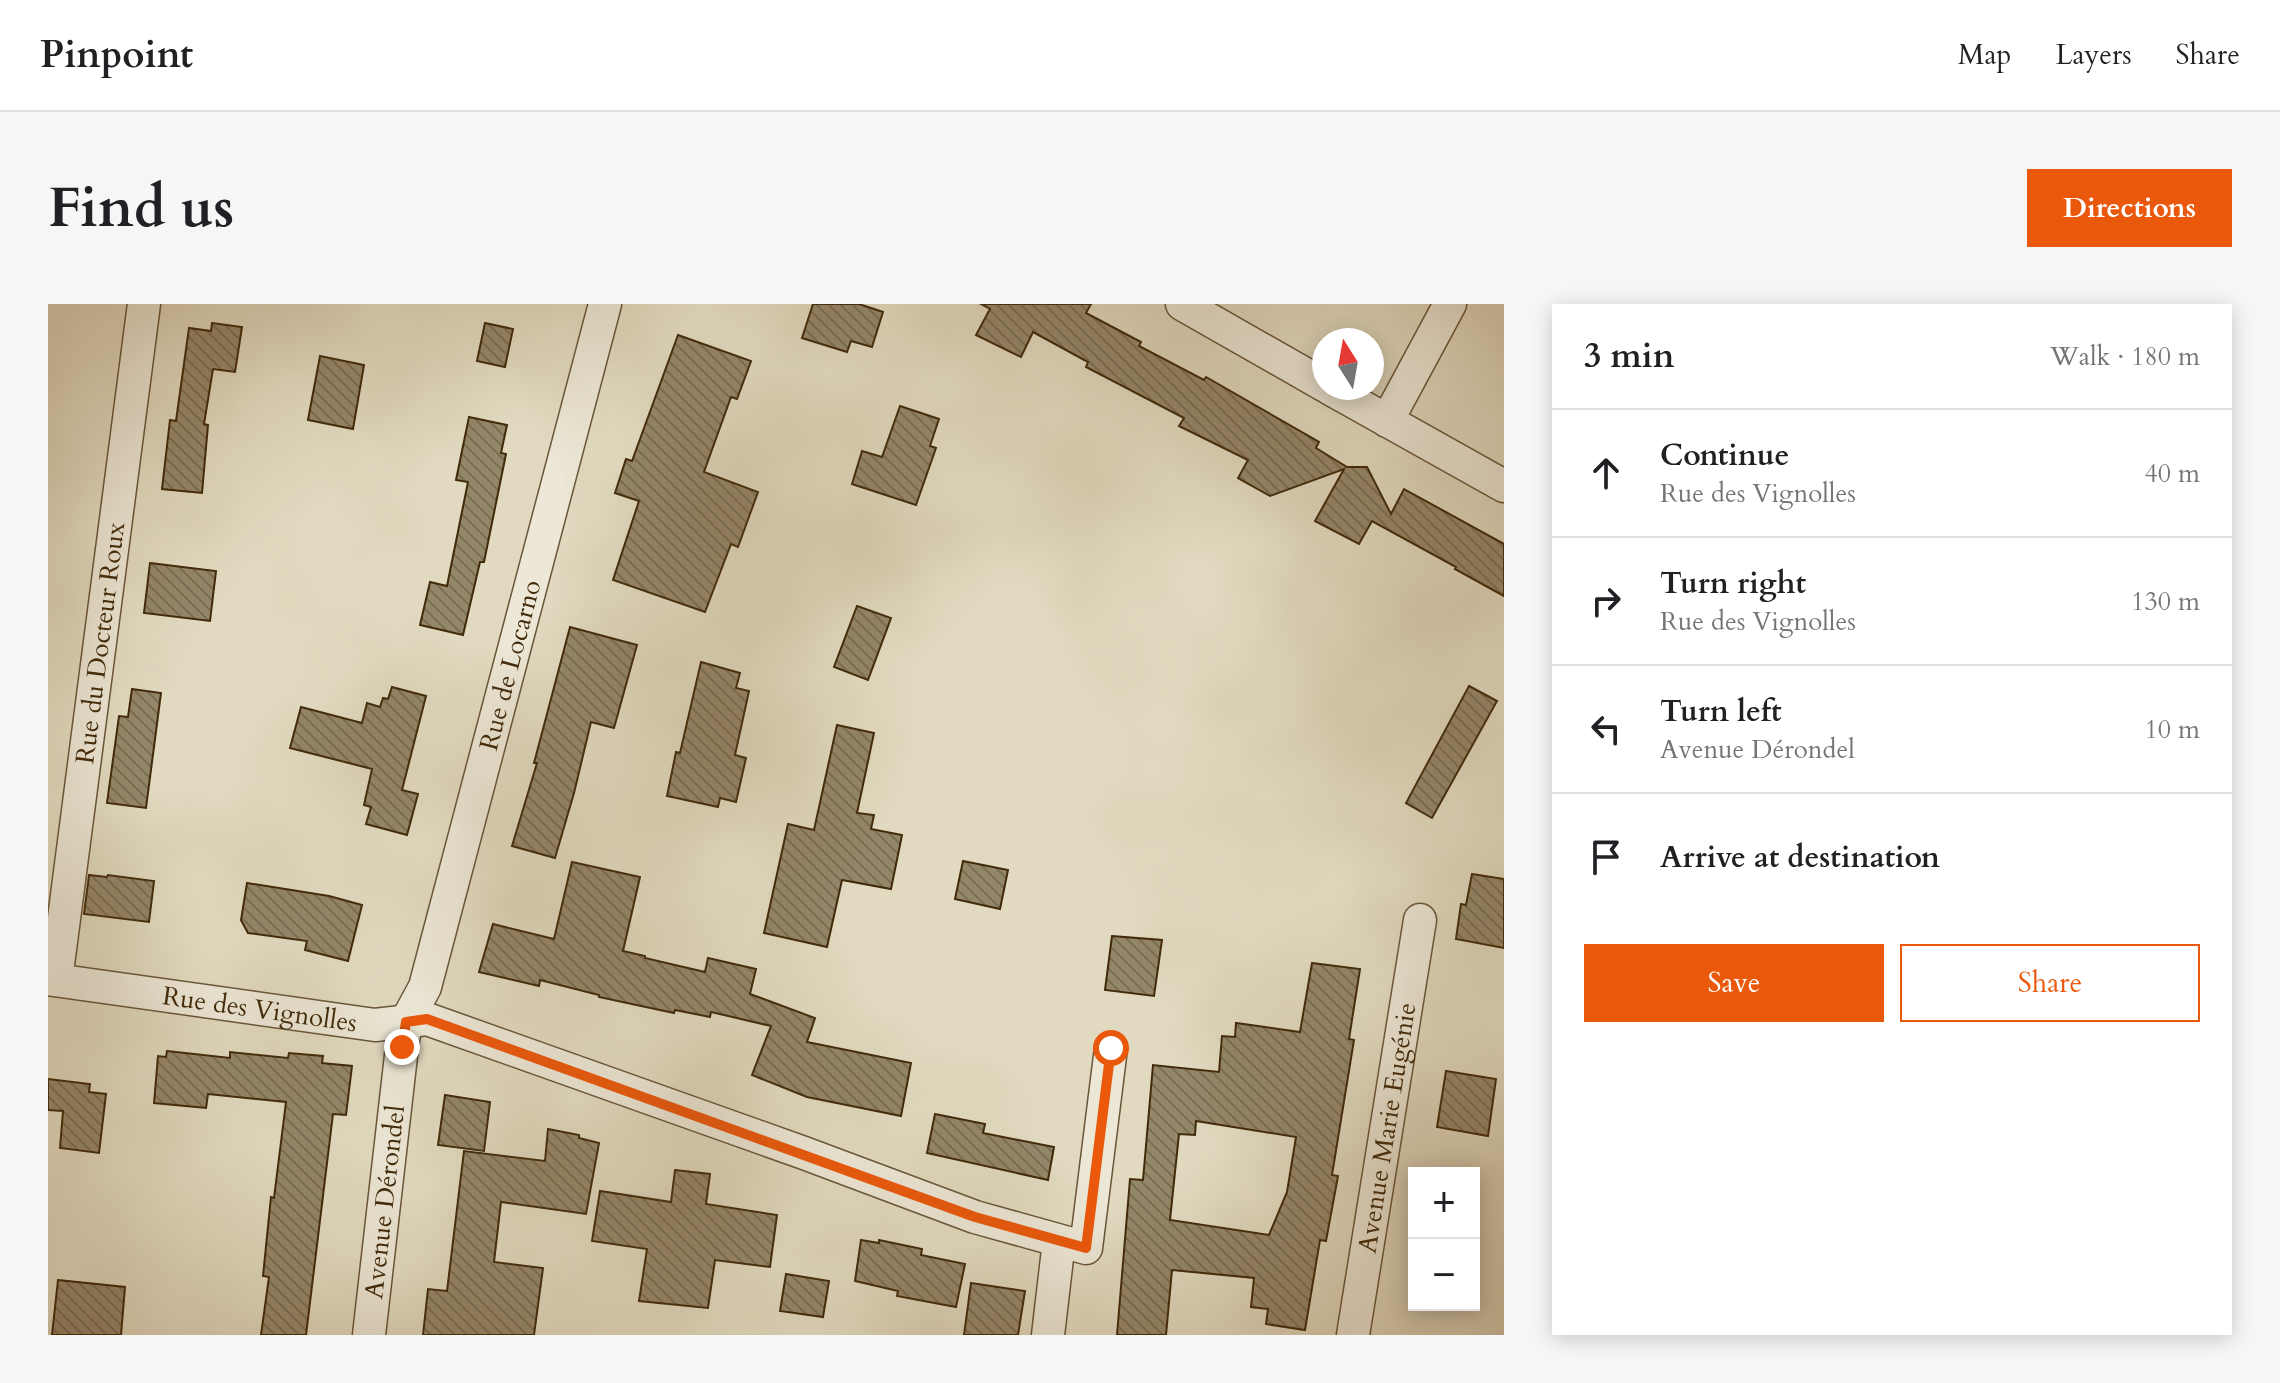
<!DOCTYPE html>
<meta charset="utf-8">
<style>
:root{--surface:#fff;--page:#f6f6f6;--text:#202124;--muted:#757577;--line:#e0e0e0;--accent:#ea580c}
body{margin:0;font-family:Cardo,serif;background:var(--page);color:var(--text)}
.controls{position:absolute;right:24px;bottom:24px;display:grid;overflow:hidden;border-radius:0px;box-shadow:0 4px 20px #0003}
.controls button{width:72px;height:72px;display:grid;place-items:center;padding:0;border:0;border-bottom:2px solid var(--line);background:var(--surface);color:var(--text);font:40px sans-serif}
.compass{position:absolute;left:1264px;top:24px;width:72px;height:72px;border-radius:50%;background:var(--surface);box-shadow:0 4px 20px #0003;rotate:349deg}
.stop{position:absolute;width:24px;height:24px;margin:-18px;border:6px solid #ea580c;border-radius:50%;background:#fff}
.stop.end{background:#ea580c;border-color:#fff;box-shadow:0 2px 8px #0008}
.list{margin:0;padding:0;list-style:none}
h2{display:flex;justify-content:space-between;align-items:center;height:104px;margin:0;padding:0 32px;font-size:34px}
h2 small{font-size:26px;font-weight:400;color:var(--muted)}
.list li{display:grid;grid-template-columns:52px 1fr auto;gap:24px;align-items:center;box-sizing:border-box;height:128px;padding:0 32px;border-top:2px solid var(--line)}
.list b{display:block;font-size:30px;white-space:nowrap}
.list p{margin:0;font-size:26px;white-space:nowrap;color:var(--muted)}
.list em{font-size:26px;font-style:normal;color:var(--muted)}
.actions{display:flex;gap:16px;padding:24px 32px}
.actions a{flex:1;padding:18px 0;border:2px solid var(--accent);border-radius:0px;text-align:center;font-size:28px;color:var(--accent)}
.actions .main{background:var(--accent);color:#fff}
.icon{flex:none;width:44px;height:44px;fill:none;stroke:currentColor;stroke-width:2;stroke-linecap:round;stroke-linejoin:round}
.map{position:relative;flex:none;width:1456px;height:1031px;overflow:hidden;border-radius:0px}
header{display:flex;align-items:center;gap:48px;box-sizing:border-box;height:112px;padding:0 40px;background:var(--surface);border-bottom:2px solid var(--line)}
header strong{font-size:38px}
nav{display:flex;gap:44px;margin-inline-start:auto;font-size:28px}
.intro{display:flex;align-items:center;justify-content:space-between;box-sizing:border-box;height:192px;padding:0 48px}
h1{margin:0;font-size:56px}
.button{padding:20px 36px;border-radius:0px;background:var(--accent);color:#fff;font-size:28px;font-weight:700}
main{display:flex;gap:48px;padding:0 48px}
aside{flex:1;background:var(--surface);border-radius:0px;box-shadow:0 4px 20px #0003}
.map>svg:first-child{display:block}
.building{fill:url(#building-back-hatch);stroke:#412a0a;stroke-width:2;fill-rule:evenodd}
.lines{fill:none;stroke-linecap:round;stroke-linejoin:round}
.street-casing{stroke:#695638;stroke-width:35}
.street{stroke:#ece7d6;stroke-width:32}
.route{stroke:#ea580c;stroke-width:10}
.labels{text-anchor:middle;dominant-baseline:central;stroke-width:6;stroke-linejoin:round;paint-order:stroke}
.street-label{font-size:26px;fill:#412a0a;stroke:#ece7d6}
</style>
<header>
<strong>Pinpoint</strong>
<nav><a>Map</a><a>Layers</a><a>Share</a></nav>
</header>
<div class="intro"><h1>Find us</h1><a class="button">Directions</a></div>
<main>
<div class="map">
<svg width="1456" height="1031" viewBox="0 0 1456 1031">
<defs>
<pattern id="building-back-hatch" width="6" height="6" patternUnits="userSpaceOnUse" patternTransform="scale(2)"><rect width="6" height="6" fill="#948669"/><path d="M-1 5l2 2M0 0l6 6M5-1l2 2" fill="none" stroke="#7a6e55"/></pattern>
</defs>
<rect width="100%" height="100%" fill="#e1dac0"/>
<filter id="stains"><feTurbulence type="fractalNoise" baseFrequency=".0025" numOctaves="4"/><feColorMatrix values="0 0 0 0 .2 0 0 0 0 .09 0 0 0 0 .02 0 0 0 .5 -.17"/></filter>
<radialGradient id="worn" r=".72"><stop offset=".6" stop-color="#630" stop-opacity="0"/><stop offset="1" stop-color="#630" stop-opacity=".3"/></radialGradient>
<!-- building -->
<g class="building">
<polygon points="765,0 811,0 835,8 824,43 803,37 799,48 754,34"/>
<polygon points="933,0 1043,0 1038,9 1093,38 1091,42 1156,76 1158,73 1271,138 1268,144 1299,163 1319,163 1343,210 1356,185 1456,240 1456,292 1407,265 1408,263 1324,217 1311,240 1267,217 1296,165 1222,192 1190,174 1200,156 1131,122 1136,114 1038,63 1040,58 985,28 973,53 928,31 942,5"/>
<polygon points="164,19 194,23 187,68 165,65 156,120 160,121 154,189 114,185 122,116 128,117 141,24 163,27"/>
<polygon points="437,19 465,25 457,63 429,57"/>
<polygon points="630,31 703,57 689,95 683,93 656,168 710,188 690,243 683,240 657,308 565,276 591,197 567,189 578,155 584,157"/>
<polygon points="272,52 316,61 305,125 260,116"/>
<polygon points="852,102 891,115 882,142 888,144 868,201 804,180 814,147 834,153"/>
<polygon points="421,113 459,121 453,149 458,150 436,258 432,258 415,331 372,321 382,278 399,282 420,178 408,176"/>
<polygon points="102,259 168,267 162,317 96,309"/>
<polygon points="809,302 843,314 820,376 786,363"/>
<polygon points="522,323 589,341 566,424 543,418 526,489 507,554 464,542 489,459 486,459"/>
<polygon points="653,358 692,369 688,384 701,387 687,451 698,454 688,498 672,494 670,503 619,492 628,448 632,449"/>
<polygon points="1421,382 1449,397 1384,514 1358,499"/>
<polygon points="344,383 378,392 354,486 370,490 359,531 318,520 323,503 316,501 324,465 242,444 253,403 314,419 319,399 332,403 335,394 340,395"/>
<polygon points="84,385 113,389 98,504 59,499 71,412 80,413"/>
<polygon points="789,421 826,429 809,509 826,511 823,525 854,531 843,585 794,576 779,643 716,629 740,520 766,526"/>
<polygon points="915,557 960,566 952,605 907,595"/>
<polygon points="524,558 592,573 575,647 597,652 597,654 657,668 660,654 708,665 702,690 767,714 759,738 863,759 853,812 759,793 704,771 723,722 663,708 662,713 627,706 626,709 551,693 551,691 492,676 491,682 431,668 445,620 506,635"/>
<polygon points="1424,570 1456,575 1456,644 1408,635 1413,600 1418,601"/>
<polygon points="41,571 59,573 60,571 106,577 101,618 36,610"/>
<polygon points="199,579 281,592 314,601 300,657 257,646 259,637 200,629 193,616"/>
<polygon points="1064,632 1114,636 1106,692 1057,686"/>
<path d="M1264,659L1312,665L1301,735L1306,736L1284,871L1290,872L1278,937L1272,936L1257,1026L1218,1020L1220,1005L1203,1003L1206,974L1124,966L1118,1031H1069L1082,875L1095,876L1105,761L1171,768L1174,732L1187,733L1188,719L1252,728ZM1148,817L1248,833L1239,888L1221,931L1122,916L1131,830L1147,831Z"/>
<polygon points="119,747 182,754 182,748 240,754 241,749 275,752 274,759 304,762 298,811 285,810 258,1031 213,1031 221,973 215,972 223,893 226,894 238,798 160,790 158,804 106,799 110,752 118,753"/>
<polygon points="1398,767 1448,775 1440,832 1389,823"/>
<polygon points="0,775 42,780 41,788 58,790 51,849 12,844 15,807 0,806"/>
<polygon points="397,791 442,798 436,847 390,841"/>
<polygon points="887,810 937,820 935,829 1006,843 1000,876 879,849"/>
<polygon points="500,825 531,831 531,834 551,839 538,910 453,898 446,958 495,964 486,1031 375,1031 380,985 399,987 416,847 497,857"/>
<polygon points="627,866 662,870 658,900 729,911 722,963 667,956 660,1004 591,997 599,945 544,937 552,887 623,898"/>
<polygon points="813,936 831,939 831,936 874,945 873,951 917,960 908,1003 849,992 850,987 807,977"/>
<polygon points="738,970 781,977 775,1013 732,1007"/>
<polygon points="10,976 77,983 73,1031 4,1031"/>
<polygon points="923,979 977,987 970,1031 916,1031"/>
</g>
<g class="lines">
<!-- street casing -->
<g class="street-casing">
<g id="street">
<polyline points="1134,0 1276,81"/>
<polyline points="1281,84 1456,182"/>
<polyline points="1339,117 1402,0"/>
<path id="s1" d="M0,675L327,721L379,715L756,849L927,913L1038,944L1063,744"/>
<path id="s2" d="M8,676L96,0"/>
<path id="s3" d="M321,1031L354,743L358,718L377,683L557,0"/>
<polyline points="1000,1031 1011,937"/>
<path id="s4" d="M1305,1031L1372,616"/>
</g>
</g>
<!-- street -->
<use href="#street" class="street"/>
</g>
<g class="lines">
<!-- route -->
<polyline class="route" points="354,743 358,718 379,715 927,913 1038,944 1063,744"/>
</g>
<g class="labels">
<!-- street labels -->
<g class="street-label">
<text stroke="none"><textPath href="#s2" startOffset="340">Rue du Docteur Roux</textPath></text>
<text stroke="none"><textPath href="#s3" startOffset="688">Rue de Locarno</textPath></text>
<text stroke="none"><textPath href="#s1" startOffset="214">Rue des Vignolles</textPath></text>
<text stroke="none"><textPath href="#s4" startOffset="210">Avenue Marie Eugénie</textPath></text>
<text stroke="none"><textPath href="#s3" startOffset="134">Avenue Dérondel</textPath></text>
</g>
</g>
<rect width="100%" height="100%" filter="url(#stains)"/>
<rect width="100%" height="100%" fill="url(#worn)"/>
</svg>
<div class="controls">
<button>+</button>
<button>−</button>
</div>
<svg class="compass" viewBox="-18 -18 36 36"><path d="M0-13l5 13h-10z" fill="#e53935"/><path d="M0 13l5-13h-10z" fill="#757577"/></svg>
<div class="stop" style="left:1063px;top:744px"></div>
<div class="stop end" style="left:354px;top:743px"></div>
</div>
<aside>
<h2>3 min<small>Walk · 180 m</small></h2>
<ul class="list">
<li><svg class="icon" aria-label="ahead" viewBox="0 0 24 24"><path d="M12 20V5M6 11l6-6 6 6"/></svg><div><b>Continue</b><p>Rue des Vignolles</p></div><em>40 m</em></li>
<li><svg class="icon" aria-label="right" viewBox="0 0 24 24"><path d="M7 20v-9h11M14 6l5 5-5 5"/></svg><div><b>Turn right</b><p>Rue des Vignolles</p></div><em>130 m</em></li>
<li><svg class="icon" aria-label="left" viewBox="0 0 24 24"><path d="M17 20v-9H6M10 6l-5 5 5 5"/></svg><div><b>Turn left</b><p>Avenue Dérondel</p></div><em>10 m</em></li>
<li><svg class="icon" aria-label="arrive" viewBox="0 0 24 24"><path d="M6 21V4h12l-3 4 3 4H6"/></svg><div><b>Arrive at destination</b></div></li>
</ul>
<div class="actions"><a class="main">Save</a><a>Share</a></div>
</aside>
</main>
